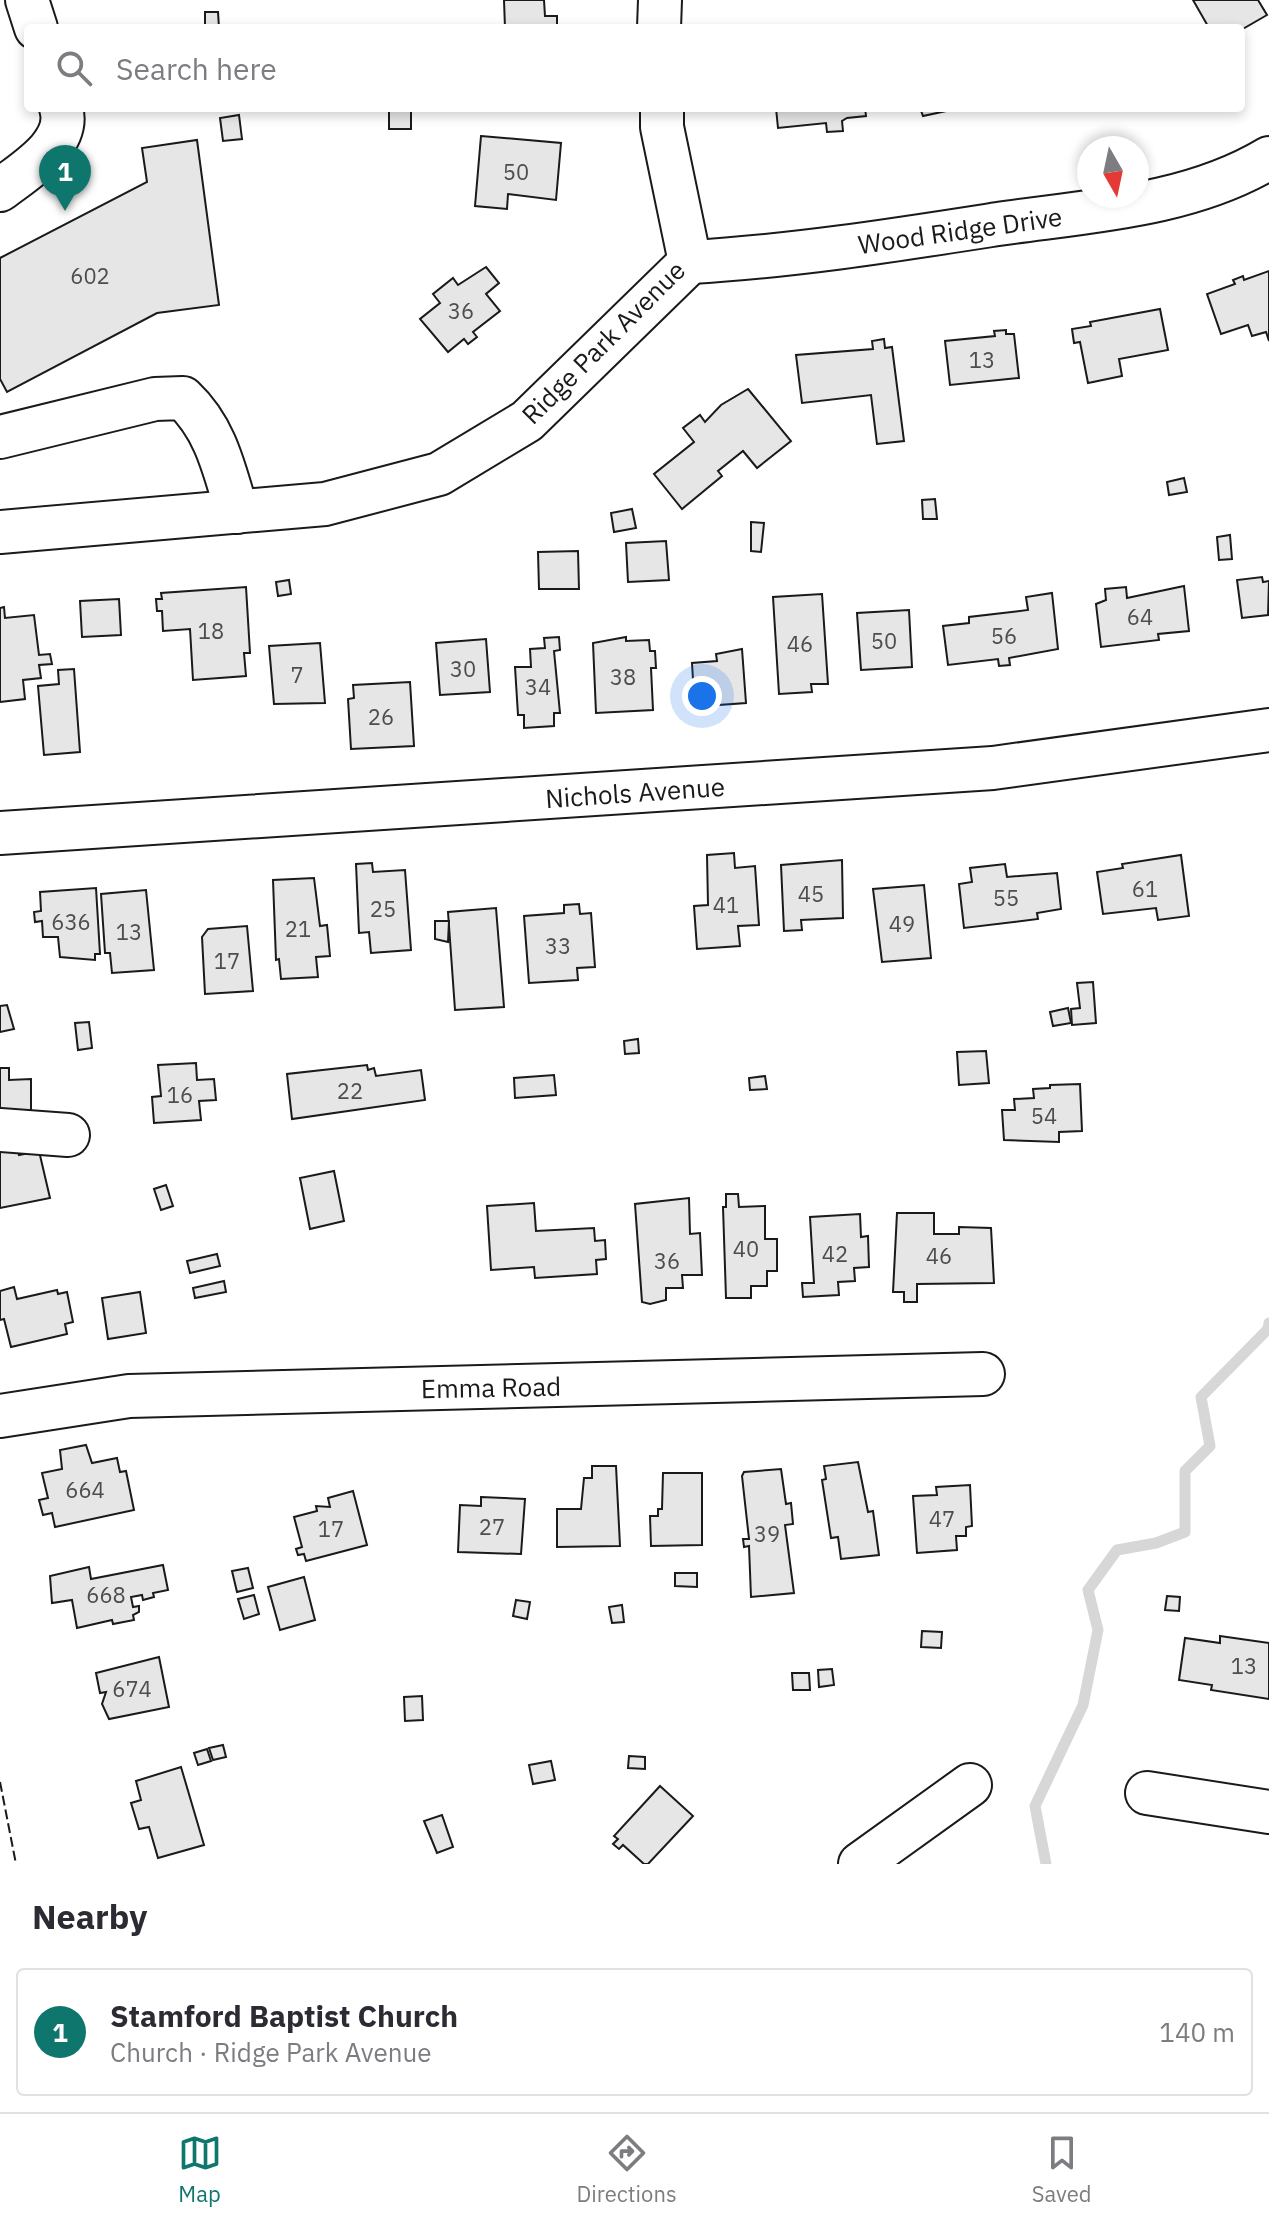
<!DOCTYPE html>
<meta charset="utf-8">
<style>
:root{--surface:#fff;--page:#f7f7f7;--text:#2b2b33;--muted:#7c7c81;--line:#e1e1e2;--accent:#0f766e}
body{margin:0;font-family:"IBM Plex Sans",sans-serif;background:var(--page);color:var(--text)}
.compass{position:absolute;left:1077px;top:136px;width:72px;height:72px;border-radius:50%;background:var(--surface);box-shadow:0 4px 12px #0003;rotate:171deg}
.you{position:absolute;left:702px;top:696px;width:28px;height:28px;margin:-20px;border:6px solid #fff;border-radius:50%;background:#1a73e8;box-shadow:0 0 0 12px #1a73e833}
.badge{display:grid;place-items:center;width:52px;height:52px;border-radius:50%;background:var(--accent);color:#fff;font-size:26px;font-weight:700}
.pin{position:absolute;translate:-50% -66px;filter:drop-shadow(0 2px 4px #0008)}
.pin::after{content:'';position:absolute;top:42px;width:28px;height:24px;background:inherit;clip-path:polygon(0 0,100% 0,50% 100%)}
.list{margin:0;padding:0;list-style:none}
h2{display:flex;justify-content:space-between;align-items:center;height:104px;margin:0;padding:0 32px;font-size:34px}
h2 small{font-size:26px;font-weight:400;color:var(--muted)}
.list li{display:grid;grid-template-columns:52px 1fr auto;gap:24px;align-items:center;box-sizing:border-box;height:128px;margin:0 16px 16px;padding:0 16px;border:2px solid var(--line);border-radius:8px}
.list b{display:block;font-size:30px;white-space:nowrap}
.list p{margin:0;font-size:26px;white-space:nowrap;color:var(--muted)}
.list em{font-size:26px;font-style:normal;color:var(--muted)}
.icon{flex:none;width:44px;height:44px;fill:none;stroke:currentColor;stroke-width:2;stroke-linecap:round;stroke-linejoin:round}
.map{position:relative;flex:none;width:1269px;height:1864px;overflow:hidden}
.search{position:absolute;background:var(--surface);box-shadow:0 4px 12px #0003;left:24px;right:24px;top:24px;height:88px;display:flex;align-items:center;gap:20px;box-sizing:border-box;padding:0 28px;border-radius:8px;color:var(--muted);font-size:30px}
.sheet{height:248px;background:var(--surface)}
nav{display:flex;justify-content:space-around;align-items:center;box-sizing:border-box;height:112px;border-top:2px solid var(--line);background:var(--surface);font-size:22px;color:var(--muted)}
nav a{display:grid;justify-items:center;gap:4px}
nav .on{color:var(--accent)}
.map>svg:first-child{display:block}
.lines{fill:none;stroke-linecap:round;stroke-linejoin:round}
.stream{stroke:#d7d7d7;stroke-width:11}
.building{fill:#e6e6e6;stroke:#1a1a1a;stroke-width:2}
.minor-casing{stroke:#1a1a1a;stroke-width:46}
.minor{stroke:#fff;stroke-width:42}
.fence{stroke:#1a1a1a;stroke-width:2;stroke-dasharray:10 4;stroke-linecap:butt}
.labels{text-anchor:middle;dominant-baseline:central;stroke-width:6;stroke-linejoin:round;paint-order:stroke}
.number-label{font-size:22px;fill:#4d4d4d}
.street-label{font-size:26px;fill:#1a1a1a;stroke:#fff}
</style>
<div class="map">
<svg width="1269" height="1864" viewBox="0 0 1269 1864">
<rect width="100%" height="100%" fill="#fff"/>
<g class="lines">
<!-- stream -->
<polyline class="stream" points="1046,1864 1035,1806 1083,1705 1098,1630 1088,1590 1117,1550 1156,1543 1185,1532 1185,1471 1210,1446 1201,1397 1268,1329 1269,1323"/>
</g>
<!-- building -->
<g class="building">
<polygon points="504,0 544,0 545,16 557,16 557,28 505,28"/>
<polygon points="1193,0 1258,0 1267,15 1241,30 1226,26 1209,28"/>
<polygon points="205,12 218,12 219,28 205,28"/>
<rect x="389" y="108" width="22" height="21"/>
<polygon points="776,108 865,108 866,116 847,118 842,121 843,131 827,132 826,123 778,128"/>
<polygon points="920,108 960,108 923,116"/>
<polygon points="239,115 242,139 223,141 220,118"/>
<polygon points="481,136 561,143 556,200 508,194 507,209 475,206"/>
<polygon points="197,140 219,305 157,313 7,392 0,379 0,258 147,182 142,148"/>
<polygon points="486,267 499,283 486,294 500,311 473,332 477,337 468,344 464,339 448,352 420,319 440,303 433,294 453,278 458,285"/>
<polygon points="1269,271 1269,341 1266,332 1252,336 1248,325 1221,334 1207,294 1235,284 1233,280 1243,276 1244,280"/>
<polygon points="1160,309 1168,350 1119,359 1122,376 1088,383 1080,342 1074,343 1072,329 1091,326 1090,322"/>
<polygon points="1006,330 1006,334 1014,334 1019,378 950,385 945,341 995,336 994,331"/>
<polygon points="884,339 885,348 892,347 904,441 877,444 871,395 802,403 796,355 873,349 872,341"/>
<polygon points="748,389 791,441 757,468 743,451 718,471 722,476 682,509 654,474 694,442 683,428 700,415 705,422 721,405"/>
<polygon points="1184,478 1187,492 1169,495 1167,482"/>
<polygon points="935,499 937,519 923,519 922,500"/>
<polygon points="632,509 636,528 614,532 611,513"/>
<polygon points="751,522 764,523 761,552 751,551"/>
<polygon points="1230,535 1232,559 1219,560 1217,537"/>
<polygon points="666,541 669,580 628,582 626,543"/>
<polygon points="578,551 579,589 539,589 538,552"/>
<polygon points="1262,577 1263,582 1269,581 1268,615 1242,618 1237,580"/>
<polygon points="289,580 291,594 278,596 276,582"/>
<polygon points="1184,586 1189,631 1158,634 1159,640 1101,647 1096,604 1106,600 1105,589 1126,587 1127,598"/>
<polygon points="246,587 250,653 244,653 246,676 193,680 190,629 163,631 162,611 157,611 156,599 162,599 161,593"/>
<polygon points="1052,593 1058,649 1009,658 1010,665 999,666 998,659 948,665 943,626 969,623 969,617 1028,610 1026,597"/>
<polygon points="822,594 828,684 811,684 812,692 779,694 773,597"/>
<polygon points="119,599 121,635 82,637 80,601"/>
<polygon points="4,607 5,618 34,615 39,655 50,654 52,664 39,665 41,678 23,680 25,699 0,702 0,608"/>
<polygon points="909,610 912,667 861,670 857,613"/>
<polygon points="559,637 560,650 554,651 560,713 554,713 554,726 524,728 524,715 518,715 515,667 531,667 530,649 545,648 544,638"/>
<polygon points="626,637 626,641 649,640 650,651 655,651 656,668 651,668 653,710 596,713 593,643"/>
<polygon points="486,639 490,692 440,695 436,643"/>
<polygon points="320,643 325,703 274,704 269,646"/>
<polygon points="742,649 746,703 705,706 705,713 695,713 692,663 717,661 716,654"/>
<polygon points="74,669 80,752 44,755 38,686 59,684 58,670"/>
<polygon points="410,682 414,746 351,749 348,699 354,698 353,685"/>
<polygon points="734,853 735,868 755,866 759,925 738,926 740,946 697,949 694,906 708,905 707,855"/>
<polygon points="1181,855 1189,916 1158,920 1156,908 1103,914 1097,872 1123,868 1122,864"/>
<polygon points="842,860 843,918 801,920 802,930 784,931 781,865"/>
<polygon points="372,863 373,872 405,870 411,950 371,953 369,932 359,933 356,864"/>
<polygon points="1005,864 1007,877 1057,873 1061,909 1037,913 1038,919 964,928 959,884 972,882 970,868"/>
<polygon points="314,878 320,926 327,925 330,956 316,957 318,977 281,979 279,959 276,960 273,880"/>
<polygon points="924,885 931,958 882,962 873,889"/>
<polygon points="96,888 100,954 95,954 95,960 60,957 58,937 43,937 42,921 35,922 34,912 41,911 40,892"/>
<polygon points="146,890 154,970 112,973 110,953 105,953 101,894"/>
<polygon points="579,904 580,914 591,913 595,967 577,968 578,980 529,983 524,916 564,913 564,905"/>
<polygon points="496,908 504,1007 455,1010 448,912"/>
<polygon points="435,921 449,921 448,942 435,939"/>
<polygon points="247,926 253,991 205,994 202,937 208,929"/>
<polygon points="1093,982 1096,1023 1072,1025 1071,1009 1080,1008 1077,983"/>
<polygon points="7,1005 14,1029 0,1032 0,1006"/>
<polygon points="1068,1008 1071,1023 1053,1026 1050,1012"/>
<polygon points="89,1022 92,1048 78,1050 75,1023"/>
<polygon points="638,1039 639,1053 625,1054 624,1041"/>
<polygon points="986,1051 989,1083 959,1085 957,1052"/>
<polygon points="196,1063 197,1080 214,1079 216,1100 199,1101 201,1120 154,1123 152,1097 161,1096 158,1065"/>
<polygon points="367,1065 368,1070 374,1068 376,1076 421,1070 425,1100 292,1119 287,1074"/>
<polygon points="0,1068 9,1068 9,1080 31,1079 31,1110 0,1110"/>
<polygon points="554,1075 556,1095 515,1098 514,1078"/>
<polygon points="765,1076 767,1089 750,1090 749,1078"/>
<polygon points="1080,1084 1082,1131 1059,1132 1059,1142 1004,1140 1002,1110 1015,1110 1014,1099 1034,1098 1033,1089 1050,1088 1050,1085"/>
<polygon points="0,1144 17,1146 19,1155 39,1151 50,1198 0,1208"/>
<polygon points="334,1171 344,1221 310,1229 300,1178"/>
<polygon points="166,1185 173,1206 161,1210 154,1189"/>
<polygon points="726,1194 738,1194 739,1207 765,1206 765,1239 777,1239 777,1271 767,1271 767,1286 751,1286 751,1298 726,1298 723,1207 726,1207"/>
<polygon points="689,1198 690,1234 700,1233 702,1275 682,1275 683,1288 666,1288 666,1300 650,1304 642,1302 635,1204"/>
<polygon points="534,1203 536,1231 594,1228 595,1241 605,1240 606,1259 596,1260 597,1274 535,1278 534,1267 491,1270 487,1206"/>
<polygon points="897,1213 934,1213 934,1234 959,1234 959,1227 991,1228 994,1283 917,1284 917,1302 904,1302 904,1292 893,1292"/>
<polygon points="860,1214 861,1237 868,1236 869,1267 854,1268 855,1281 838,1282 839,1295 803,1297 802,1283 814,1283 810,1217"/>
<polygon points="217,1254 220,1266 190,1273 187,1261"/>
<polygon points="224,1281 226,1292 195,1298 193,1288"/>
<polygon points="14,1287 17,1299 57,1290 58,1294 67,1292 73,1322 65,1324 67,1334 11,1347 4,1319 0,1320 0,1291"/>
<polygon points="140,1292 146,1333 108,1339 102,1298"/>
<polygon points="86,1445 92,1463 117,1458 120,1472 126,1471 134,1510 55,1527 52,1513 43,1515 39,1500 48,1498 42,1473 62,1469 60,1450"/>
<polygon points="858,1462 868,1512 873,1511 879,1555 841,1559 838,1537 831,1538 822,1480 826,1479 824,1466"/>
<polygon points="592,1466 616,1466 620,1546 557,1547 557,1509 581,1509 584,1478 592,1478"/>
<polygon points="781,1469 786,1504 791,1503 793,1524 785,1525 794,1593 751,1597 749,1546 744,1547 743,1539 749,1539 742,1476 744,1472"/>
<polygon points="663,1473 702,1473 702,1545 651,1546 650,1516 658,1516 658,1509 662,1509"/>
<polygon points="970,1485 972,1526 966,1527 966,1536 956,1536 957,1550 917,1553 913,1496 937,1495 936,1487"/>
<polygon points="353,1491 367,1545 306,1561 304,1554 298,1555 296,1549 302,1547 294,1517 317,1511 316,1506 330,1507 328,1498"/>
<polygon points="481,1497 525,1499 521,1554 458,1552 460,1505 481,1506"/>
<polygon points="163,1565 168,1590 153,1593 154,1597 143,1600 142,1595 131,1597 133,1607 139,1606 139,1612 133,1615 134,1620 113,1624 112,1620 77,1628 72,1600 52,1603 50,1576 89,1567 91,1579"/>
<polygon points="248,1568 253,1588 237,1592 232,1571"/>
<polygon points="675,1573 697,1573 697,1587 675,1586"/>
<polygon points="304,1577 315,1620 280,1630 268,1587"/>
<polygon points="254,1595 259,1614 244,1619 238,1599"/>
<polygon points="1167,1596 1180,1597 1179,1611 1165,1610"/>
<polygon points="516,1600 530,1602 527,1619 513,1616"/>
<polygon points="622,1605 624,1622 612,1623 609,1607"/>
<polygon points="922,1631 942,1632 941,1648 921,1647"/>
<polygon points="1220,1636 1269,1643 1269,1699 1211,1690 1212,1685 1179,1680 1185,1638 1220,1643"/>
<polygon points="159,1657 169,1707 109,1719 102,1704 106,1692 100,1693 96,1673"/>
<polygon points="832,1669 834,1685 819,1687 818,1670"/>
<polygon points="792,1673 809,1673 810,1690 793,1690"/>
<polygon points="422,1696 423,1720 405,1721 404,1697"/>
<polygon points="223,1745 226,1757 213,1760 209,1748"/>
<polygon points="207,1749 211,1761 198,1765 194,1753"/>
<polygon points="629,1756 645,1757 645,1769 628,1768"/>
<polygon points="551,1761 555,1780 533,1784 529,1765"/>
<polygon points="181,1767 204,1845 158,1858 149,1827 139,1829 131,1803 141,1800 136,1781"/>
<polygon points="660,1786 693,1816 648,1864 644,1864 623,1845 619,1849 613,1844 618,1839 614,1836"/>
<polygon points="442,1815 453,1847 437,1853 424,1821"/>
</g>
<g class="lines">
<!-- minor casing -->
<g class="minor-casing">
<g id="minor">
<polyline points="27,0 36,28"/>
<polyline points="659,28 660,0"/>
<polyline points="662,108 662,127 690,262"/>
<path d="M0,190C23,172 72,144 61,108"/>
<path d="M690,262C794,256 895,240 998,224C1089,211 1189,206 1269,158"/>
<path d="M0,437L155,399L183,398C216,429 224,469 237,512"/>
<polyline points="0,532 325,504 439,474 527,421 690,262"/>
<polyline points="0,833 993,768 1269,730"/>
<polyline points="0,1130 68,1135"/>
<polyline points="0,1416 129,1396 983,1374"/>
<polyline points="1147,1793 1269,1812"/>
<polyline points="860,1864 970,1785"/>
</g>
</g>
<!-- minor -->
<use href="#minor" class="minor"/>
<!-- fence -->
<polyline class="fence" points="0,1782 16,1864"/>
</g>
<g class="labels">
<!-- number labels -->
<g class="number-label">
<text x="516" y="171">50</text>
<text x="90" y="275">602</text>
<text x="461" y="310">36</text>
<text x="982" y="359">13</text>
<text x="1140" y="616">64</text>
<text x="211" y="630">18</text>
<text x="1004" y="635">56</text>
<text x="884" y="640">50</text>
<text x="800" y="643">46</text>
<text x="463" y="668">30</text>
<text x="297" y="674">7</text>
<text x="623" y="676">38</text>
<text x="538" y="686">34</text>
<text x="381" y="716">26</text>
<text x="1145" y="888">61</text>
<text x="811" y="893">45</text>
<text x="1006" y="897">55</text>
<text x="726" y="904">41</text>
<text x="383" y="908">25</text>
<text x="71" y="921">636</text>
<text x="902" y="923">49</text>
<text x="298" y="928">21</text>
<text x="129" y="931">13</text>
<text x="558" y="945">33</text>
<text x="227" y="960">17</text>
<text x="350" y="1090">22</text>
<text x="180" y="1094">16</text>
<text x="1044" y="1115">54</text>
<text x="746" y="1248">40</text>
<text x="835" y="1253">42</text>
<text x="939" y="1255">46</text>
<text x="667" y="1260">36</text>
<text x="85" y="1489">664</text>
<text x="942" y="1518">47</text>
<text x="492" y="1526">27</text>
<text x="331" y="1528">17</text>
<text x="767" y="1533">39</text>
<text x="106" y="1594">668</text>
<text x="1244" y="1665">13</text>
<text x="132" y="1688">674</text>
</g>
<!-- street labels -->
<g class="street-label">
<text transform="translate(960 230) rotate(-8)">Wood Ridge Drive</text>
<text transform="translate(603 342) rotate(-45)">Ridge Park Avenue</text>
<text transform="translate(635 792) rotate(-4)">Nichols Avenue</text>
<text transform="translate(491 1387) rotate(-1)">Emma Road</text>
</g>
</g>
</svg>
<svg class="compass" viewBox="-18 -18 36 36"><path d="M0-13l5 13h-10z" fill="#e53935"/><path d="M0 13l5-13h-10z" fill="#7c7c81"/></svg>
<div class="you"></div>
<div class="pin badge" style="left:65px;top:211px">1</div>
<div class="search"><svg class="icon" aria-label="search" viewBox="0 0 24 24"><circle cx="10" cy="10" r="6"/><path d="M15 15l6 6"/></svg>Search here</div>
</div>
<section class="sheet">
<h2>Nearby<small></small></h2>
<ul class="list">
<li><span class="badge">1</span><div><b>Stamford Baptist Church</b><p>Church · Ridge Park Avenue</p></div><em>140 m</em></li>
</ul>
</section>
<nav>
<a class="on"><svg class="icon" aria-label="map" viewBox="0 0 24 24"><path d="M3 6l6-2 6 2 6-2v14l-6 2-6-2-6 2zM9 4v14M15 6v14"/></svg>Map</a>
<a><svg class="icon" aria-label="directions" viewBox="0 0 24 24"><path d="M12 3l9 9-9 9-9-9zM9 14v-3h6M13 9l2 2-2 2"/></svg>Directions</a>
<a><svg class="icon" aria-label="saved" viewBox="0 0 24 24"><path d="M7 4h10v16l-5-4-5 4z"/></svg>Saved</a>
</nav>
